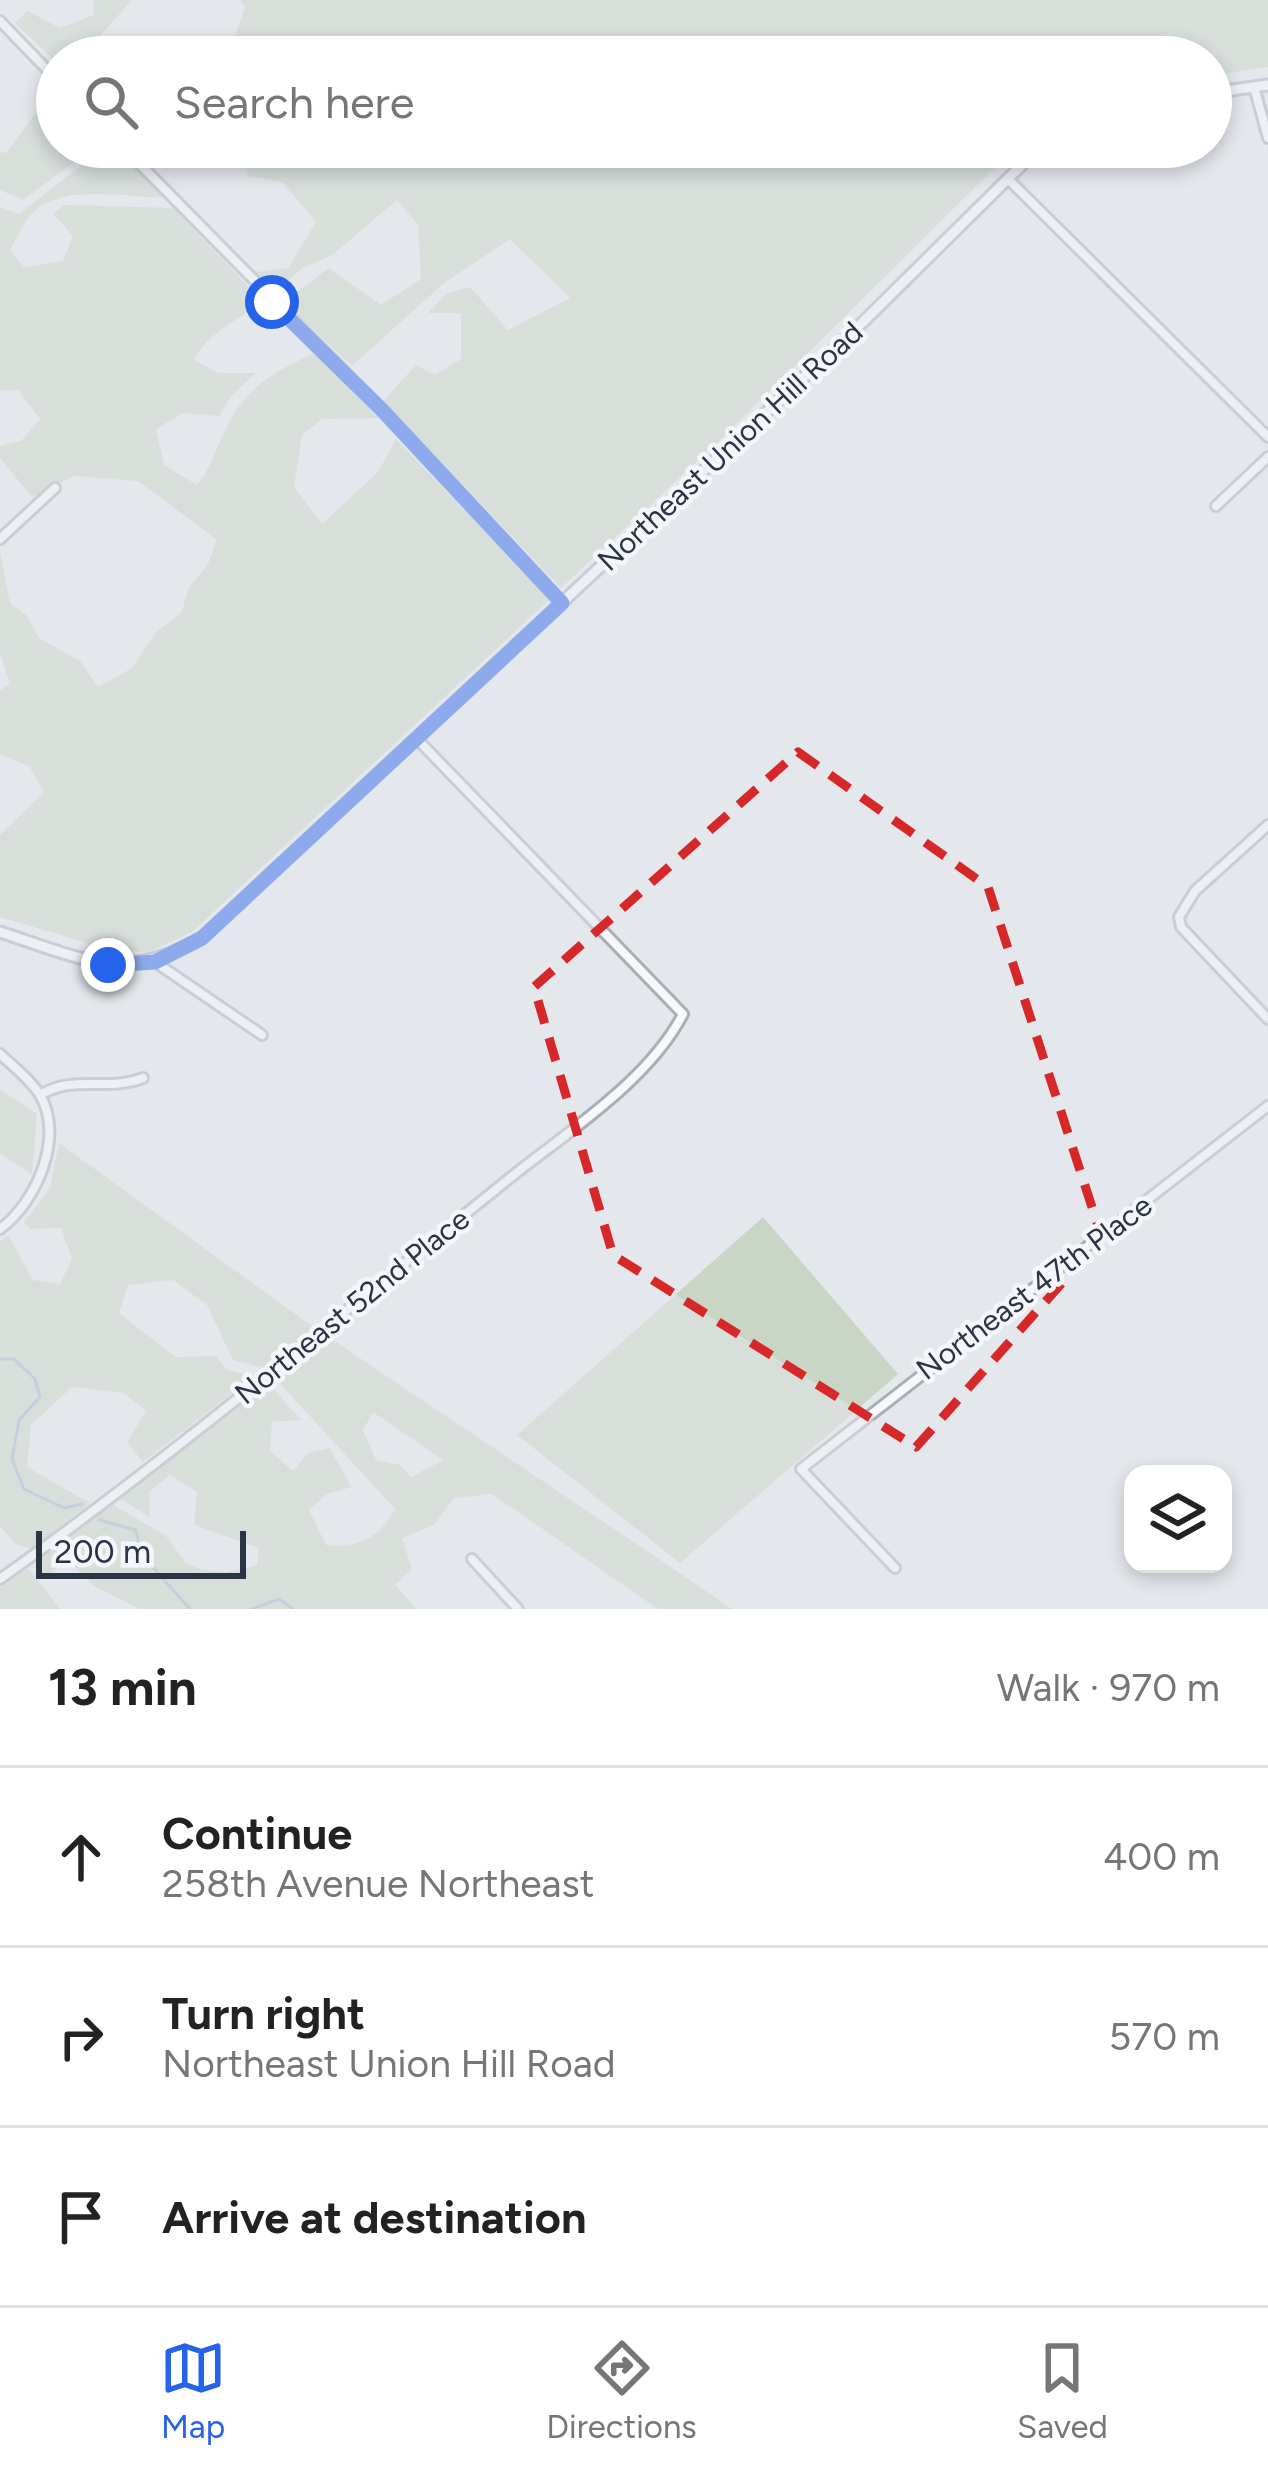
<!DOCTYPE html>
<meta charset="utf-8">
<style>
:root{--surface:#fff;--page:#f6f6f6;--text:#222;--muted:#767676;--line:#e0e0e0;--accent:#2563eb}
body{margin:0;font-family:Figtree,sans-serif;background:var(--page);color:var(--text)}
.controls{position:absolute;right:36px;bottom:36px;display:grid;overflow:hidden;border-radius:24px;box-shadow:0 6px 18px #0003}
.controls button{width:108px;height:108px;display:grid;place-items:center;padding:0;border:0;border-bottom:3px solid var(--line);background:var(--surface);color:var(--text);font:60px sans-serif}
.scale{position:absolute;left:36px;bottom:30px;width:210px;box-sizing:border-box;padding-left:12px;border:6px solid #2b3445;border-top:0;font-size:33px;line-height:42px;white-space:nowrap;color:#2b3445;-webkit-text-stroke:9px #f4f6f9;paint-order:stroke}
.stop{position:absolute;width:36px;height:36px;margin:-27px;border:9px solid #2563eb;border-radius:50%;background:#fff}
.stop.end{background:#2563eb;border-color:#fff;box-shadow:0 3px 12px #0008}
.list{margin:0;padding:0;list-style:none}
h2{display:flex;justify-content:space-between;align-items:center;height:156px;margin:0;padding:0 48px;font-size:51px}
h2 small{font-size:39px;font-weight:400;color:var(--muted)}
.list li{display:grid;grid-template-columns:78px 1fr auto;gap:36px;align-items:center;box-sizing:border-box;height:180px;padding:0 48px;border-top:3px solid var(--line)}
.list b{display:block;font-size:45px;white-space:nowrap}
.list p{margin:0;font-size:39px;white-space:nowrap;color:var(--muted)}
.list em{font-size:39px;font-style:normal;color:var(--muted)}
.icon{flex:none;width:66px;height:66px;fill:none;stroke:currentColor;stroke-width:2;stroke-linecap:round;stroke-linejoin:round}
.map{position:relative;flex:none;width:1268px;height:1609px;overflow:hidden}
.search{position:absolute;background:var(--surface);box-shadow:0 6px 18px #0003;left:36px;right:36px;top:36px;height:132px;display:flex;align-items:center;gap:30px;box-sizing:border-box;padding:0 42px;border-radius:66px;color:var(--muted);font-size:45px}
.sheet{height:696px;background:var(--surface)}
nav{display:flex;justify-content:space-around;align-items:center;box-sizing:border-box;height:168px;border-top:3px solid var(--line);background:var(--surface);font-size:33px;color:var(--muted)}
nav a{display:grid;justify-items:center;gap:6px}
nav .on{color:var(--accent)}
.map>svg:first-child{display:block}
.green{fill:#c9d6c5;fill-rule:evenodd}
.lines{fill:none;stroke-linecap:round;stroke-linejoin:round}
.stream{stroke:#9fb4cc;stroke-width:3}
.minor-casing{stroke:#a9aeb7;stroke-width:14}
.tertiary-casing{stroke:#a9aeb7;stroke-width:15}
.minor{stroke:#f7f8fa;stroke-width:8}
.tertiary{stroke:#f7f8fa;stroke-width:9}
.route{stroke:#2563eb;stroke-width:15}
.marked{fill:none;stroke:#d62828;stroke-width:9;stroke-dasharray:24 15;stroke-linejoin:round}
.labels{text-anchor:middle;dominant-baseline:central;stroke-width:9;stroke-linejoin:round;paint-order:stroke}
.street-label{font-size:30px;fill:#2b3445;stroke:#f4f6f9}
</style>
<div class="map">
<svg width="1268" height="1609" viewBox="0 0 1268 1609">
<rect width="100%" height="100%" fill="#e4e7ec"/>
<!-- green -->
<g class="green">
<polygon points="93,0 132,0 99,37 116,57 57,57 57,63 15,23 27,11 60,28 94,15"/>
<polygon points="240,0 1268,0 1268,67 1211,76 1211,57 205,57 232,44 245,7"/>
<polygon points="55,87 57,147 95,147 23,200 0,190 0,152 6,153"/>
<path d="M105,147H115L163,198C127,197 67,185 37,209C25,218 18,237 10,250L24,267L63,261L73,236L53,214L64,205L173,208L261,300C236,325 211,328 194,360L219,373H256L232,395L219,416L183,413L156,429L164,465L197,485C215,463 218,440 232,417C252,383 281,368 315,353L378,418L322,419L302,435L294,487L322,524L378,472L396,439L550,599L192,932L148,952L111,950L0,917V835L44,792L29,766L0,755V690L10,684L0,653V552L10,603L26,615L39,638L81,662L98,687L132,668L155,633L182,612L188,589L208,564L217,540L138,481L74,476L32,497L0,458V446L22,440L40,419L18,390L0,391V207L19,214Z"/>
<polygon points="244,147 1016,147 717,443 561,588 383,401 416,365 435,375 461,359 461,313 428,313 447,293 470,287 508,330 570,298 510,239 444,283 352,366 284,301 329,268 381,305 421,279 418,225 397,200 331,256 304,267 275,292 256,272 288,268 316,222 282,182 248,176"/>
<polygon points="0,1089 37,1114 32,1175 0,1153"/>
<polygon points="59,1143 316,1329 265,1368 233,1360 207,1305 173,1280 128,1285 119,1313 176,1357 216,1356 227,1370 254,1376 143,1462 127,1442 146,1411 124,1393 72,1387 31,1425 27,1467 90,1503 32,1549 15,1544 0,1526 0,1241 8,1235 33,1280 60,1284 72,1259 61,1228 30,1229 24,1222 50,1188"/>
<polygon points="763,1217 898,1374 680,1563 517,1435"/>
<path d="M327,1336L690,1580L732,1609H658L492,1494L454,1498L434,1525L402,1538L412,1569L395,1585L417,1609H140L94,1586L67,1559L46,1577L36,1561L110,1503L166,1536L186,1563L202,1570L226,1573L257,1565L259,1548L194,1525L197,1492L170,1475L149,1492L150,1517L117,1497L267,1382L301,1420L272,1422L270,1451L293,1471L308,1453L329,1448L352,1487L327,1494L309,1510L326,1545C359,1548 379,1538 395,1509L274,1377ZM373,1412L443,1460L411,1477L400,1465L376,1460L363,1430Z"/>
<polygon points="28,1568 60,1609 0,1609 0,1588"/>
</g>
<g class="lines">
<!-- stream -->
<g class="stream">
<polyline points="0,1359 14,1359 35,1379 40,1397 19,1420 12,1459 24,1489 64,1508 82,1504"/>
<polyline points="99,1520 136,1530 141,1554 190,1609"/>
<polyline points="252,1609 279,1599 293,1609"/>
</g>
<!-- minor casing -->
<g class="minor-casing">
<g id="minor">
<polyline points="0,21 57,80"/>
<polyline points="1254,87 1268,138"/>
<polyline points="123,147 383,411 562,603"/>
<polyline points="1008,179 1268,437"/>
<polyline points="1216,506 1268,457"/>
<polyline points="0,539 55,488"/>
<polyline points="1268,825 1195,891 1179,917 1181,927 1268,1019"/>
<polyline points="155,962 262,1035"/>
<path d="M0,1054C13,1066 30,1079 40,1095C65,1137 36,1203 0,1229"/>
<path d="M40,1095C75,1074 106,1092 143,1078"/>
<polyline points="472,1559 518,1609"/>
<polyline points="895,1568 801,1469 1268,1106"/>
<path d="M0,1579C175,1455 338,1316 505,1182C564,1134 648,1082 683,1014L418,740"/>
</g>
</g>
<!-- tertiary casing -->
<g class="tertiary-casing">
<g id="tertiary">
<polyline points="1211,93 1268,85"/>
<path d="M0,932C80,958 123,984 202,938L863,322L1040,147"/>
</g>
</g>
<!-- minor -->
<use href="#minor" class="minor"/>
<!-- tertiary -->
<use href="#tertiary" class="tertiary"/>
</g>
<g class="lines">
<!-- route -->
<polyline class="route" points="108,965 155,962 202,938 562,603 383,411 272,302"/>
</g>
<!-- marked area -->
<path d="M0 0H1268V1609H0ZM798,752L988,887L1102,1238L916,1447L613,1255L534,987Z" fill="#e4e7ec" fill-opacity=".55" fill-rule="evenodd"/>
<path class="marked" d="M798,752L988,887L1102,1238L916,1447L613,1255L534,987Z"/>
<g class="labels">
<!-- street labels -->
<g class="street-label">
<text transform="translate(730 446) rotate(-43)">Northeast Union Hill Road</text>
<text transform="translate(1034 1287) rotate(-37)">Northeast 47th Place</text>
<text transform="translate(352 1306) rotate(-39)">Northeast 52nd Place</text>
</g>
</g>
</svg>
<div class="controls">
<button><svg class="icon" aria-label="layers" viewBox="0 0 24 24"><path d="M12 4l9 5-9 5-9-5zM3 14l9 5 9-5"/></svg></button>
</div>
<div class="scale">200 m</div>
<div class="stop" style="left:272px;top:302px"></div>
<div class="stop end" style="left:108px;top:965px"></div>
<div class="search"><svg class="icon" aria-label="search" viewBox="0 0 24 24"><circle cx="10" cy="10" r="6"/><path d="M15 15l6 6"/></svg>Search here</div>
</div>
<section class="sheet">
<h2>13 min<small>Walk · 970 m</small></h2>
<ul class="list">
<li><svg class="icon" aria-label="ahead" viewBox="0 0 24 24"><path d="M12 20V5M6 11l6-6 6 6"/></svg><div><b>Continue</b><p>258th Avenue Northeast</p></div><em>400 m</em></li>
<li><svg class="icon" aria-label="right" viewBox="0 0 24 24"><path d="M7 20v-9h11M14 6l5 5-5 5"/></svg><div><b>Turn right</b><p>Northeast Union Hill Road</p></div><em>570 m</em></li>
<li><svg class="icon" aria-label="arrive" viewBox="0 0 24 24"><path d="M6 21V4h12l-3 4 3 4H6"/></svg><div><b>Arrive at destination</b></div></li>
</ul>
</section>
<nav>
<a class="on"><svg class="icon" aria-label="map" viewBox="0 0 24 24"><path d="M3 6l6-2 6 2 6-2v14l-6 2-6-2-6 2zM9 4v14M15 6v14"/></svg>Map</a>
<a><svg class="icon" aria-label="directions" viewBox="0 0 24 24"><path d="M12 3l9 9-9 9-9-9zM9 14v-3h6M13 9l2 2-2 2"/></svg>Directions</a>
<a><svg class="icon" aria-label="saved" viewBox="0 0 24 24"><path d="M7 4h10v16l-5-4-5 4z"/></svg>Saved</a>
</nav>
